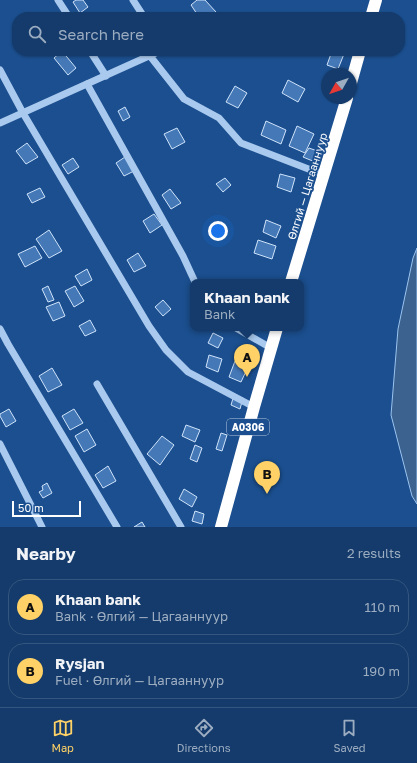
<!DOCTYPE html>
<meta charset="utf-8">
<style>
:root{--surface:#143b6b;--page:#1d4271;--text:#f1f3f6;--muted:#9dadc1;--line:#33557e;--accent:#ffd166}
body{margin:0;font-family:"Golos Text",sans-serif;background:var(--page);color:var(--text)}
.compass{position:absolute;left:321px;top:68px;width:36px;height:36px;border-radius:50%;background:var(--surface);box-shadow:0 1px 3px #0004;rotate:230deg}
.scale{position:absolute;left:12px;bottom:10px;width:69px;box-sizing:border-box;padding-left:4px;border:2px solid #fff;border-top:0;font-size:11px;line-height:14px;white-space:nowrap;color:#fff;-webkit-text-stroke:3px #1b4f8f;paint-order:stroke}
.you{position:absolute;left:218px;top:231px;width:14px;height:14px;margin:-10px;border:3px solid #fff;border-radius:50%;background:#1a73e8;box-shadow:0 0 0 6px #1a73e833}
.badge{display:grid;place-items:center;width:26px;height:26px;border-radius:50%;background:var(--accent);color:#111;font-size:13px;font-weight:700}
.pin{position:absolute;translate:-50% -33px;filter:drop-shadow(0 1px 2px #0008)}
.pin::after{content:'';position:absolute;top:21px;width:14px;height:12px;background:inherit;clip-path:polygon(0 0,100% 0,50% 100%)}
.popup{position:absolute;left:190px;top:279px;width:114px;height:52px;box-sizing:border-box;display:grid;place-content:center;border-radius:8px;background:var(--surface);filter:drop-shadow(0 1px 3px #0005);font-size:13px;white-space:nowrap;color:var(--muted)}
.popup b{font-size:15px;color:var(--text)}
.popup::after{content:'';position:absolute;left:50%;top:100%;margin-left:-8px;border:8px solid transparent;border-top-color:var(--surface)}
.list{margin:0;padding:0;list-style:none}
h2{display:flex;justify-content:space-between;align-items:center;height:52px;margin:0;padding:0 16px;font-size:17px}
h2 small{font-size:13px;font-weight:400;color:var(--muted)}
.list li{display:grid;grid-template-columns:26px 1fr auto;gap:12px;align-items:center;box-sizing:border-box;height:56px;margin:0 8px 8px;padding:0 8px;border:1px solid var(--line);border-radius:16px}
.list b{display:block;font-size:15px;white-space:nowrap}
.list p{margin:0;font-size:13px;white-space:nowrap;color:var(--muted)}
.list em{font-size:13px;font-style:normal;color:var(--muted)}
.icon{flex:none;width:22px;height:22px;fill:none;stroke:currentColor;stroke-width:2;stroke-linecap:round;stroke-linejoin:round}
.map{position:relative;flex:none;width:417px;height:527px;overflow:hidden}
.search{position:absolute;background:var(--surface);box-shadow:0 1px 3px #0004;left:12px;right:12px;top:12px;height:44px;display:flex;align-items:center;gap:10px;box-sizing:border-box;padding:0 14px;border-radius:16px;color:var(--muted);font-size:15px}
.sheet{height:180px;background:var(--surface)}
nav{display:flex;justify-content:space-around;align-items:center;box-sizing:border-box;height:56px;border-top:1px solid var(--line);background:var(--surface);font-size:11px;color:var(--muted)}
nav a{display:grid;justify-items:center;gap:2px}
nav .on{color:var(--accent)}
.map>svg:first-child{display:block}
.water{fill:#3c6290;stroke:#9cc4f0}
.building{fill:#4478b7;stroke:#cfe3fa}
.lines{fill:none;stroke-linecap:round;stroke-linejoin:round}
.minor{stroke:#a9c9ee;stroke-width:7}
.highway{stroke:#fff;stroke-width:12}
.labels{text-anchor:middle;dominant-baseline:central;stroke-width:3.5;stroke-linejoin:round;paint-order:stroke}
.shield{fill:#1b4f8f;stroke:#bbcadd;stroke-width:1}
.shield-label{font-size:10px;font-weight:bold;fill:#fff}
.street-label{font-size:11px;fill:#fff;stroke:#1b4f8f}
</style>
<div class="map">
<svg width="417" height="527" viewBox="0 0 417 527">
<rect width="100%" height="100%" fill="#1b4f8f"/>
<!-- water -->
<polygon class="water" points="417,248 417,504 412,496 391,415 398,329 413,258"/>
<!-- building -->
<g class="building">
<polygon points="76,0 83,0 88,7 80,13 73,2"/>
<polygon points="197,0 205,0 216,12 208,17 199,17 191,5"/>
<polygon points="62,51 76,68 68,75 54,58"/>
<polygon points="332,51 338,51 344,54 338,69 327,65"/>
<polygon points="288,80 305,89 298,102 282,93"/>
<polygon points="235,86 247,93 238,108 226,102"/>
<polygon points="125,107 130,117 123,121 118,111"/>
<polygon points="266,121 286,130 281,144 261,135"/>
<polygon points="297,126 314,134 305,153 289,146"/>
<polygon points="177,128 185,142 172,149 164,134"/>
<polygon points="27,143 38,157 26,164 16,151"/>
<polygon points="309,148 320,152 315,162 303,157"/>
<polygon points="125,157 134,171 124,176 116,163"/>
<polygon points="73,158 79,167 68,174 62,165"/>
<polygon points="280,174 295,178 291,192 277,187"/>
<polygon points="225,178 231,185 223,192 216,184"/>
<polygon points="40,188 45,197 32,203 27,194"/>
<polygon points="170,189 181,203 171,209 162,195"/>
<polygon points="154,214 162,225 150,233 143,221"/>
<polygon points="266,220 281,226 276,238 263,232"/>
<polygon points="49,230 62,251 49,258 36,239"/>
<polygon points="258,240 276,246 272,259 254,253"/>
<polygon points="35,246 42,258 25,267 18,254"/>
<polygon points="138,253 146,266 134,272 127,260"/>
<polygon points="87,269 92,280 81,286 75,276"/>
<polygon points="48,286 54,300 48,302 42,289"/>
<polygon points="75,286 84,301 74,307 65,291"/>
<polygon points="163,300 171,309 163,316 155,307"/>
<polygon points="59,302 65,316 53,321 46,307"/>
<polygon points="90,320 96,331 85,336 79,326"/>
<polygon points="213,333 223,338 218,348 208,343"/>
<polygon points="209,355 222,359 218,372 206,367"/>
<polygon points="235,361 248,367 241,382 229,377"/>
<polygon points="52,368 62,385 48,392 39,376"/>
<polygon points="234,395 243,398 240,409 231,405"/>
<polygon points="9,409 16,421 6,427 0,416 0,414"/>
<polygon points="74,409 83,423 70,430 62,416"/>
<polygon points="186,425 200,430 195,442 182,436"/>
<polygon points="87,429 96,445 84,452 75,436"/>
<polygon points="221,433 227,435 222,451 216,449"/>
<polygon points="162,436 174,445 160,465 147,454"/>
<polygon points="195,445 202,448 197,462 190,459"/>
<polygon points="108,466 116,481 103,488 95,475"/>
<polygon points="47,483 52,493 43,498 39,492 43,490 42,486"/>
<polygon points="184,489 197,497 192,507 179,499"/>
<polygon points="195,511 204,514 202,524 192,521"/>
<polygon points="142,522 145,527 134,527"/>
</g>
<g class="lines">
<!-- minor -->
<g class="minor">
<polyline points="58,0 69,17"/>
<polyline points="133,0 144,17"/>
<polyline points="90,51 106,76"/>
<polyline points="150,56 184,99 219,118 241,143 324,175"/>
<polyline points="0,70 23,113 149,326 166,350 188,372 254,407"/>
<polyline points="87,84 183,256 195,282"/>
<polyline points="0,123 160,51"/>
<polyline points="236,328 271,348"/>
<polyline points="0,329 8,344 117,527"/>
<polyline points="97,384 181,527"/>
<polyline points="0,444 42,527"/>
</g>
<!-- highway -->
<g class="highway">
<polyline points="371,17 376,0"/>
<polyline points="351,83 360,51"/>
<polyline points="291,282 347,98"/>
<polyline points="221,527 254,407 277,328"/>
</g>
</g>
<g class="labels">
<!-- shield labels -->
<rect class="shield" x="227" y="419" width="42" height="16" rx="3"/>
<g class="shield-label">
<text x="248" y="427">A0306</text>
</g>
<!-- street labels -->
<g class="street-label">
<text transform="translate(307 186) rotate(-73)">Өлгий — Цагааннуур</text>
</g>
</g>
</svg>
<svg class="compass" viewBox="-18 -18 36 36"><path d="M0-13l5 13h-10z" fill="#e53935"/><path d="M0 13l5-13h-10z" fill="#9dadc1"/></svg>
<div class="scale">50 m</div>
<div class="you"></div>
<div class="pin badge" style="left:247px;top:377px">A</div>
<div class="popup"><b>Khaan bank</b>Bank</div>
<div class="pin badge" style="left:267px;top:494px">B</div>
<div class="search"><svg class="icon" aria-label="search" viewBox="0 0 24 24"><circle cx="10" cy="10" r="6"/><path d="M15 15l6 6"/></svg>Search here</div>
</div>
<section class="sheet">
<h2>Nearby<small>2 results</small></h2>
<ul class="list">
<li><span class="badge">A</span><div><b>Khaan bank</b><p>Bank · Өлгий — Цагааннуур</p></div><em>110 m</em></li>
<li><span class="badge">B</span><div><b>Rysjan</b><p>Fuel · Өлгий — Цагааннуур</p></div><em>190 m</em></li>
</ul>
</section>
<nav>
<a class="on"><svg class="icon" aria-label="map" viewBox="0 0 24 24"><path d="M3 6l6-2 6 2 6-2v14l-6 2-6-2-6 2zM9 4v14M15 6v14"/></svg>Map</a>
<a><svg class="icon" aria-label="directions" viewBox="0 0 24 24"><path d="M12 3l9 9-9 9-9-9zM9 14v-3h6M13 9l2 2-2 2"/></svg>Directions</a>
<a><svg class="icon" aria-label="saved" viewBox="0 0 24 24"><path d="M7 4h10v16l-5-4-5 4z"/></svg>Saved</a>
</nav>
